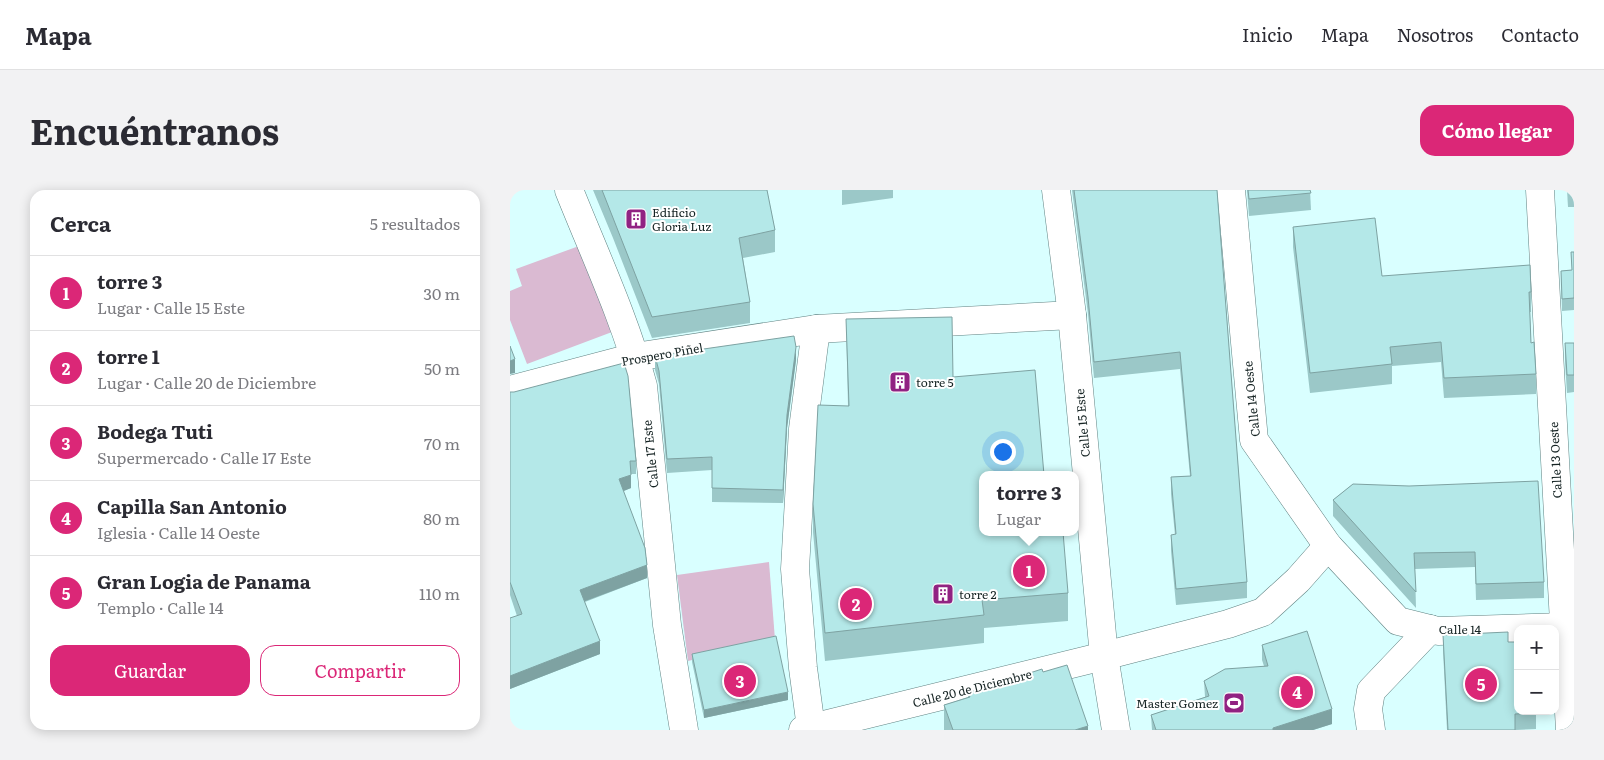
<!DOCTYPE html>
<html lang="es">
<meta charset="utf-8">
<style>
:root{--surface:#fff;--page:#f2f2f3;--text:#2b2b33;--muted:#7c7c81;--line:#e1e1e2;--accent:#db2777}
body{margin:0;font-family:Literata,serif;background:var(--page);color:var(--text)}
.controls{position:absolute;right:15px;bottom:15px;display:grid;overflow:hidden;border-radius:10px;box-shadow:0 2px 12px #0003}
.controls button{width:45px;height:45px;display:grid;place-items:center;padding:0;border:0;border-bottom:1px solid var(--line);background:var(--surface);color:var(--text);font:25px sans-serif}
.you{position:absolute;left:492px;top:261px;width:18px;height:18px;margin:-12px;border:4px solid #fff;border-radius:50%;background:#1a73e8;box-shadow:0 0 0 8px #1a73e833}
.badge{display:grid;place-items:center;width:32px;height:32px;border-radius:50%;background:var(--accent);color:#fff;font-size:16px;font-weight:700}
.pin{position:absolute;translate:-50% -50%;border:2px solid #fff;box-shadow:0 1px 5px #0006}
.popup{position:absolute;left:469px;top:281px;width:100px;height:65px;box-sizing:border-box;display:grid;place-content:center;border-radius:10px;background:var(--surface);filter:drop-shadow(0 1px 4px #0005);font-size:16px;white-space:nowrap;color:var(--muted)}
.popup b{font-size:19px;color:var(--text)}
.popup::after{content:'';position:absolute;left:50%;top:100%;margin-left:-10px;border:10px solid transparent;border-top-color:var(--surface)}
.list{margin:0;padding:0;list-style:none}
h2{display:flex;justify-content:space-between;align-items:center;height:65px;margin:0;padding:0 20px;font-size:21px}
h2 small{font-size:16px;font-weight:400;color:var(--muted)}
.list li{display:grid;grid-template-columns:32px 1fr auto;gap:15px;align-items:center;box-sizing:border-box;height:75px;padding:0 20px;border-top:1px solid var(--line)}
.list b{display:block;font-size:19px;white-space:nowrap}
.list p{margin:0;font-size:16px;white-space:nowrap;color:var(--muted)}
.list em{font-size:16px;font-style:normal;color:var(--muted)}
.actions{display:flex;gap:10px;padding:15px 20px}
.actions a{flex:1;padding:11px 0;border:1px solid var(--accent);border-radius:15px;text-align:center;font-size:18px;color:var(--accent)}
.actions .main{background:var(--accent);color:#fff}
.map{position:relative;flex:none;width:1064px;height:540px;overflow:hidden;border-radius:15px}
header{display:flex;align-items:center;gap:30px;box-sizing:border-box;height:70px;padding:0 25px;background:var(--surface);border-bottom:1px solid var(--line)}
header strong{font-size:24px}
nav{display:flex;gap:28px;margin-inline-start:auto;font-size:18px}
.intro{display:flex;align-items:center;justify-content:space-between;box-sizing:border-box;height:120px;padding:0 30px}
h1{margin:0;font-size:35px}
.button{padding:12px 22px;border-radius:15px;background:var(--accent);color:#fff;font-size:18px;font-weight:700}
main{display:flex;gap:30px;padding:0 30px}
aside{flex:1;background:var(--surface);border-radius:15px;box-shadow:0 2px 12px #0003}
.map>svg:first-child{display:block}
.green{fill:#dabad2}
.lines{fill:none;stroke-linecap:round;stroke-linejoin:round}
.minor-casing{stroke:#618383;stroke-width:29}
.minor{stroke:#fff;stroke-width:28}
.wall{fill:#9bc8c8}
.shaded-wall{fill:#7ea2a2}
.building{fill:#b4e8e8;stroke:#7ea2a2}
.labels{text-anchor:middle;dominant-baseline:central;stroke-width:4;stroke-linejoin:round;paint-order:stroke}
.poi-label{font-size:12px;fill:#162424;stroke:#fff;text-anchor:start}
.street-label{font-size:12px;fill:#162424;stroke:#fff}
</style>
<header>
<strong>Mapa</strong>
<nav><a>Inicio</a><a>Mapa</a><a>Nosotros</a><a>Contacto</a></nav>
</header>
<div class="intro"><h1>Encuéntranos</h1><a class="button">Cómo llegar</a></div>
<main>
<aside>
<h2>Cerca<small>5 resultados</small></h2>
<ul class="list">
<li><span class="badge">1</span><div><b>torre 3</b><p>Lugar · Calle 15 Este</p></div><em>30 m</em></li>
<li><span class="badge">2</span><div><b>torre 1</b><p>Lugar · Calle 20 de Diciembre</p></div><em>50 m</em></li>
<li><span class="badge">3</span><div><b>Bodega Tuti</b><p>Supermercado · Calle 17 Este</p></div><em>70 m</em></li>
<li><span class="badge">4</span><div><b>Capilla San Antonio</b><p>Iglesia · Calle 14 Oeste</p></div><em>80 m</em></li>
<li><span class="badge">5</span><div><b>Gran Logia de Panama</b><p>Templo · Calle 14</p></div><em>110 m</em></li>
</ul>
<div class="actions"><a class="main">Guardar</a><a>Compartir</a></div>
</aside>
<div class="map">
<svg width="1064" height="540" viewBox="0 0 1064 540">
<rect width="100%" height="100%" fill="#d9ffff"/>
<!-- green -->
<g class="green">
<polygon points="69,56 102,142 17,174 0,130 0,101 12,96 6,79"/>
<polygon points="259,372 265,450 178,471 167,385"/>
</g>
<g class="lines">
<!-- minor casing -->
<g class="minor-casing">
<g id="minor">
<path d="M59,0C85,65 115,129 133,196L157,435L174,540"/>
<polyline points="546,0 562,125 594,466 606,540"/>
<polyline points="721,0 744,250 818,356 888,431 928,441 1055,437"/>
<polyline points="1030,0 1060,540"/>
<polyline points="0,200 125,167 306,139 562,125"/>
<polyline points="301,538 293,478 285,379 293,239 306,139"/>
<polyline points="293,540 594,466 718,434 753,422 788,390 818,356"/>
<polyline points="861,540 858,519 861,501 920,439"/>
</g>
</g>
<!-- minor -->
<use href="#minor" class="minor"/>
</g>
<!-- wall -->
<g class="wall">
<polygon points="83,0 257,0 265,40 265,62 233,68 240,112 240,133 142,148 103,48"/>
<polygon points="332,0 383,0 383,8 332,15"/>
<polygon points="562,0 707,0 737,392 737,408 666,415 661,361 661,345 665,345 661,304 661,287 680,286 670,179 584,188 578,124"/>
<polygon points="737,0 800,0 801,20 739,26"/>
<polygon points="1057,0 1064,0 1064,17 1058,17"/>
<polygon points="783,37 872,86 1021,102 1021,122 1020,122 1021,153 1026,184 1026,204 934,208 931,172 882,176 882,194 800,203 783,57"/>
<polygon points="1061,62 1064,62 1064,120 1052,121 1051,81 1062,80"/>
<polygon points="336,129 443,187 473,285 558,403 558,431 474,438 474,453 315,471 303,342 303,314 338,216"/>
<polygon points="1055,153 1064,153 1064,202 1057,203 1055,171"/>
<polygon points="145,166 286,170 277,238 273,313 202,312 202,280 157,283 149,194 145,180"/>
<polygon points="0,202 126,271 126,284 121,284 121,298 113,301 137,388 75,412 90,464 0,499 0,428 7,426 0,405"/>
<polygon points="843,294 1034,392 1034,408 966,410 965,377 905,379 906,418 823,326 823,310"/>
<polygon points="933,445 998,452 1026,521 1026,539 1005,540 937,540 933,460"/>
<polygon points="752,455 822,534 803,540 642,540 641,525 695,507 694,491 754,476 752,470"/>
<polygon points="182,464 278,510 194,528 182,472"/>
<polygon points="533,482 578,540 434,540 434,515 458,507 458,503"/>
</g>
<!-- shaded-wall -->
<g class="shaded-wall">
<polygon points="286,157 286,170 277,238 273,313 273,300 277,225"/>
<polygon points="5,169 5,183 0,184 0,171"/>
<polygon points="121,285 121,298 109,303 109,289"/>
<polygon points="137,375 137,388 70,413 70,400"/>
<polygon points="90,451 90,464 0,499 0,486"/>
<polygon points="278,502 278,510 194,528 194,520"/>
<polygon points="822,519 822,534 803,540 763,540 763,538"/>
<polygon points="578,536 578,540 565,540"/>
</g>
<!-- building -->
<g class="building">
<polygon points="92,0 257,0 265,40 229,48 240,112 142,127"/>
<polygon points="564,0 707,0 737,392 666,399 661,345 666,344 661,287 681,286 670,162 584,172 578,107"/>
<polygon points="738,0 800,0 801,3 739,9"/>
<polygon points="865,28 872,86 1020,75 1021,102 1019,102 1021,153 1024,152 1026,184 934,188 931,152 880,157 882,174 800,183 783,37"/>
<polygon points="1061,62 1064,62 1064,108 1052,109 1051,81 1062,80"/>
<polygon points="442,127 443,187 525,180 534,285 473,285 473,342 553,342 558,403 472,410 474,425 315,443 303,314 308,215 339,216 336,129"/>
<polygon points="284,146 286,157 277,225 273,300 202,298 202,267 157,269 149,181 145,166"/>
<polygon points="1055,153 1064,153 1064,185 1057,185"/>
<polygon points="0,156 5,169 0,171"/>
<polygon points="114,173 118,186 126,271 120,271 121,285 109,289 135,358 137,375 70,400 90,451 0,486 0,428 12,424 0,392 0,202 4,202"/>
<polygon points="1028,291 1034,392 966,394 965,362 904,363 906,402 823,310 843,294 899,296"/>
<polygon points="797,441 822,519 763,538 763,540 646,540 641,525 699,506 694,491 715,479 758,476 752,455"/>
<polygon points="998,442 998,452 1008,452 1008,521 1026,521 1026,523 1005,524 1005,540 938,540 933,445"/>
<polygon points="266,446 278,502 194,520 182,464"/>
<polygon points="557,475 578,536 565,540 443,540 434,515 460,507 458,503 532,479 533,482"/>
</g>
<!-- icons -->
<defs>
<g id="building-square" transform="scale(1.125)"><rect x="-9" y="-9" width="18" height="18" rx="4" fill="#912282" stroke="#fff"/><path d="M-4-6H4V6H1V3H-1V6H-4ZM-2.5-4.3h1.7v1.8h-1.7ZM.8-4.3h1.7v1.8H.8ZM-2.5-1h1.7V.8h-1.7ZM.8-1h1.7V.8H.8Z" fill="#fff"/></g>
<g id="stadium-square" transform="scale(1.125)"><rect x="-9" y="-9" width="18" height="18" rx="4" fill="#912282" stroke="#fff"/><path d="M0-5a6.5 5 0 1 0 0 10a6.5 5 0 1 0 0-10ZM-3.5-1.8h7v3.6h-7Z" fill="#fff"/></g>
</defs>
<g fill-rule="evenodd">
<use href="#building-square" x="126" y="29"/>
<use href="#building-square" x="390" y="192"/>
<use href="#building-square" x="433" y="404"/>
<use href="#stadium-square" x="724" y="513"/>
</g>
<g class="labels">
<!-- poi labels -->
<g class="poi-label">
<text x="142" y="22">Edificio<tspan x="142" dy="14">Gloria Luz</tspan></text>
<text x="406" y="192">torre 5</text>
<text x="449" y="404">torre 2</text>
<text x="708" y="513" text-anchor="end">Master Gomez</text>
</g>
<!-- street labels -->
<g class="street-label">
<text transform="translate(152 164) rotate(-10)">Prospero Piñel</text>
<text transform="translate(741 209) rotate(-96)">Calle 14 Oeste</text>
<text transform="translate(572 233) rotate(-95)">Calle 15 Este</text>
<text transform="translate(140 264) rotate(-96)">Calle 17 Este</text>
<text transform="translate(1045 270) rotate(-93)">Calle 13 Oeste</text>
<text x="950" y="439">Calle 14</text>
<text transform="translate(462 498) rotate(-14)">Calle 20 de Diciembre</text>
</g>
</g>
</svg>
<div class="controls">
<button>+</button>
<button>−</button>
</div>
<div class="you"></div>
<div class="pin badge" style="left:519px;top:381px">1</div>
<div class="popup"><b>torre 3</b>Lugar</div>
<div class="pin badge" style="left:346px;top:414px">2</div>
<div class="pin badge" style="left:230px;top:491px">3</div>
<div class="pin badge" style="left:787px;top:502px">4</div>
<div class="pin badge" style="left:971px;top:494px">5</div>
</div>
</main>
